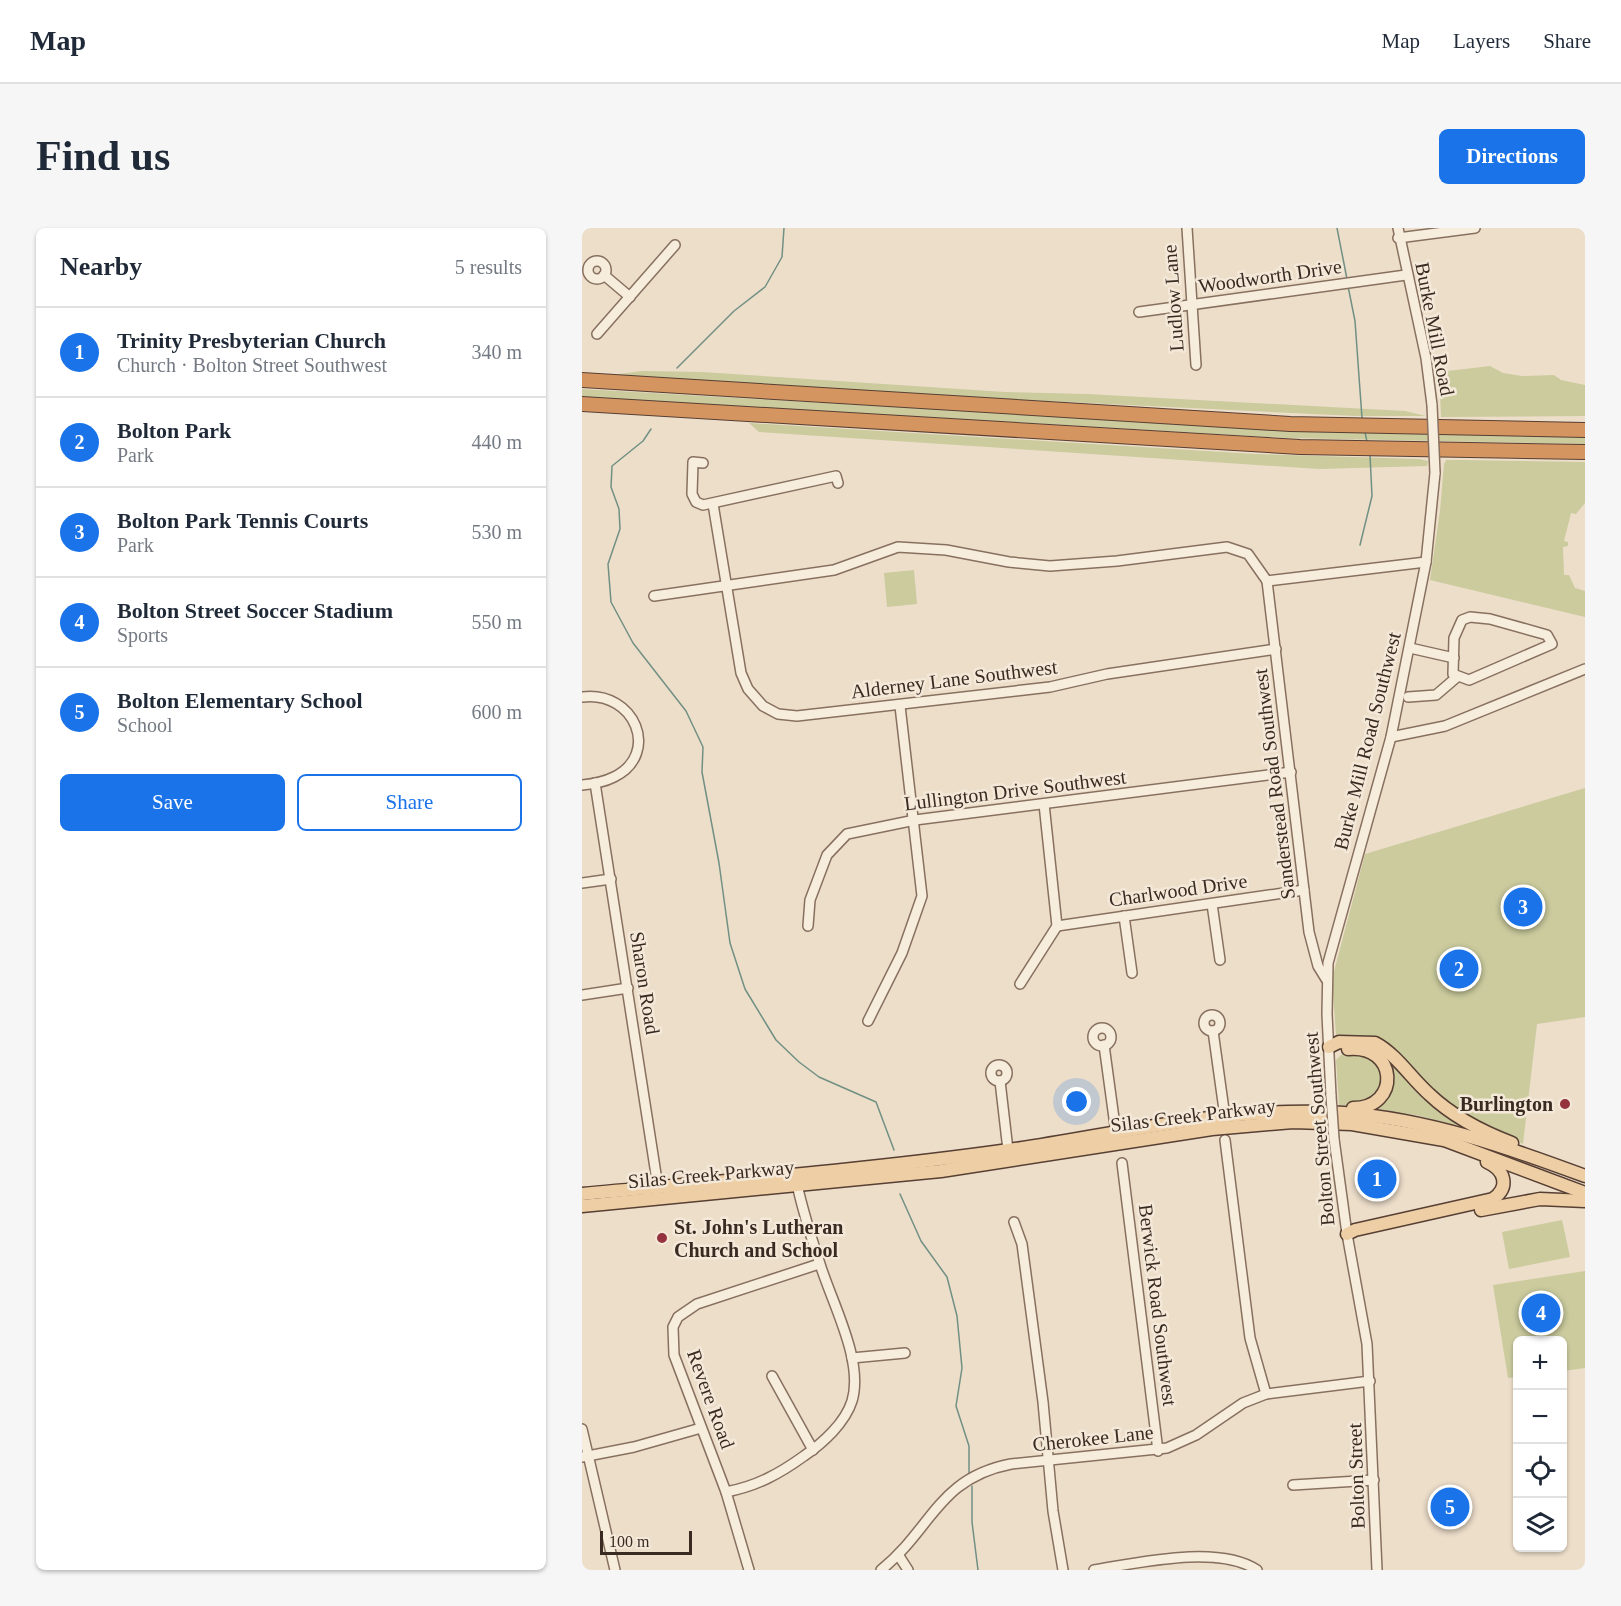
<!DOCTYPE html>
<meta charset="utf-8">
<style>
:root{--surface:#fff;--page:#f6f6f7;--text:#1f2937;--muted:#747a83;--line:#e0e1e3;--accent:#1a73e8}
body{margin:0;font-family:Georgia,serif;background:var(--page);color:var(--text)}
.controls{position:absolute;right:18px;bottom:18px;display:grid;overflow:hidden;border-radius:9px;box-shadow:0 2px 4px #0004}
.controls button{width:54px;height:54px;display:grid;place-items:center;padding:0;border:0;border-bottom:2px solid var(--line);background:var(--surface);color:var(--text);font:30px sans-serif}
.scale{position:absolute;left:18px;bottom:15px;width:92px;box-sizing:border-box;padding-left:6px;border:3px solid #3a2b22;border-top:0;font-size:16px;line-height:21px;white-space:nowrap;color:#3a2b22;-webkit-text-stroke:4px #f4e9d9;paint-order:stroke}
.you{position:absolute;left:495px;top:874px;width:21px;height:21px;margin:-15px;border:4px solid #fff;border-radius:50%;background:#1a73e8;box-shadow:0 0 0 9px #1a73e833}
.badge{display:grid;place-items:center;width:39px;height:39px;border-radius:50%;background:var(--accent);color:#fff;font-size:20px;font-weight:700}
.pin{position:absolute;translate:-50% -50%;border:3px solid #fff;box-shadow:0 2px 6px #0006}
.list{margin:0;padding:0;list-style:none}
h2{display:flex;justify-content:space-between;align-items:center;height:78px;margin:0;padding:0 24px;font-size:26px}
h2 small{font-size:20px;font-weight:400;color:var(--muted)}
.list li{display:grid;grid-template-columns:39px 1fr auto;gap:18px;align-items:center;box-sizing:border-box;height:90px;padding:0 24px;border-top:2px solid var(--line)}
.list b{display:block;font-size:22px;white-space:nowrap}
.list p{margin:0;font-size:20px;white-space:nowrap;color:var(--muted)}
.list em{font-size:20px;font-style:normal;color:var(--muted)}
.actions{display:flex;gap:12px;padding:18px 24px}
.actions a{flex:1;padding:14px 0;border:2px solid var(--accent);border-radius:9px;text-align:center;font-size:21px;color:var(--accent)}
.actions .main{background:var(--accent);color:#fff}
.icon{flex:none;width:33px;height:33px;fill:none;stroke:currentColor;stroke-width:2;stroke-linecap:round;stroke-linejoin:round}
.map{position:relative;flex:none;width:1003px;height:1342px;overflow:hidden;border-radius:9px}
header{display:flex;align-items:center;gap:36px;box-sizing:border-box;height:84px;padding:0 30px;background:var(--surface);border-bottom:2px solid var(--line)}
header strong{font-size:28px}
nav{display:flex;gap:33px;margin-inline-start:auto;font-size:21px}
.intro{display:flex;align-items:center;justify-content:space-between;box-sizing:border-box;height:144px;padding:0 36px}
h1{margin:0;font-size:42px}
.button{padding:15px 27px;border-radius:9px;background:var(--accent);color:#fff;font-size:21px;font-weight:700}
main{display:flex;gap:36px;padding:0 36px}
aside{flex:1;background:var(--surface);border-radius:9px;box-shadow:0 2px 4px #0004}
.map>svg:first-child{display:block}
.green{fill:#cbcb9e}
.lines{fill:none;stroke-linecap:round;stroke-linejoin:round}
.stream{stroke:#719084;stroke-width:1.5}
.minor-casing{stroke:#88705f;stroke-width:12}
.major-casing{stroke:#573f33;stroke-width:15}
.highway-casing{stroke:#573f33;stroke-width:16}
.minor{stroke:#f7eddd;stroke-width:9}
.major{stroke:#edcea5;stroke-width:12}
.highway{stroke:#d59561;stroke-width:14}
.minor-bridge-casing{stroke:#88705f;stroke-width:12;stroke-linecap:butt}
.minor-bridge{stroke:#f7eddd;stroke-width:9}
.poi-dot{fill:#94323e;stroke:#f4e9d9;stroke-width:2}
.labels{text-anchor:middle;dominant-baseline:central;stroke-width:5;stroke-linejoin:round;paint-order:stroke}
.street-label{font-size:20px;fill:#3a2b22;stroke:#f4e9d9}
.poi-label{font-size:20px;font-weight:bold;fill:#3a2b22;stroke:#f4e9d9;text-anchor:end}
</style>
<header>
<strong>Map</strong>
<nav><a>Map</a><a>Layers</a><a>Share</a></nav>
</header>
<div class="intro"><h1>Find us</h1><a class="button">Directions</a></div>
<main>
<aside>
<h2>Nearby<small>5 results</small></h2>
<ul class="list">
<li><span class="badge">1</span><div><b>Trinity Presbyterian Church</b><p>Church · Bolton Street Southwest</p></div><em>340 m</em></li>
<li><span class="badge">2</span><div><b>Bolton Park</b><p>Park</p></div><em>440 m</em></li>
<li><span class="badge">3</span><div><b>Bolton Park Tennis Courts</b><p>Park</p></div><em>530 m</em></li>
<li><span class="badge">4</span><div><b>Bolton Street Soccer Stadium</b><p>Sports</p></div><em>550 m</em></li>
<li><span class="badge">5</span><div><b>Bolton Elementary School</b><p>School</p></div><em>600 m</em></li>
</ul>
<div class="actions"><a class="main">Save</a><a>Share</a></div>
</aside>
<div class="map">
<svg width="1003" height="1342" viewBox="0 0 1003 1342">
<rect width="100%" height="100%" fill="#eddeca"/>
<!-- green -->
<g class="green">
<polygon points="908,138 921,145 940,148 972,147 979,152 1003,157 1003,188 859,189 857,144"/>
<polygon points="60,143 120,144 423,164 505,166 823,183 844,188 773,188 443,172 30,147"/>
<polygon points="0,161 747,204 1003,209 1003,216 705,210 0,169"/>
<polygon points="167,195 673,226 837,231 846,233 845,238 737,241 177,204"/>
<polygon points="879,232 1003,234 1003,275 994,286 989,285 982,313 986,314 986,318 981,319 982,347 987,347 993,360 1003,363 1003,389 848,352 858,283 862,236 864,232"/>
<polygon points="332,342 335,376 305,379 302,345"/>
<polygon points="1003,560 1003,789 955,796 941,916 887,890 859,870 820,833 754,807 750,751 783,626"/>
<polygon points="762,824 783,825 801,841 799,864 771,878 757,877 754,832"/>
<polygon points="802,825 888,901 834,887 781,883 797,875"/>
<polygon points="980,992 988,1029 927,1041 920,1004"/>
<polygon points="1003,1043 1003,1140 981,1143 981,1112 936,1112 935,1149 926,1150 911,1057"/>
</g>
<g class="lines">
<!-- stream -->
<g class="stream">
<polyline points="755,0 765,51"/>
<polyline points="766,58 773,93 780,190"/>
<polyline points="95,140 152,83 183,59 200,29 202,0"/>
<polyline points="69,201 61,213 30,238 29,259 37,281 38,301 26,336 29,374 51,415 104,483 121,519 120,544 137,635 148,715 163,761 194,812 217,834 237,849 294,874 312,922"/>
<polyline points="783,204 785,214"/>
<polyline points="778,317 790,268 788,227"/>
<polyline points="318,966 339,1013 365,1049 375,1088 380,1140 374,1178 387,1218 387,1246"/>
<polyline points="390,1258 390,1294 396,1342"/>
</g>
<!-- minor casing -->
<g class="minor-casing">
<g id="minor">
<polyline points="605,0 614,137"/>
<polyline points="816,0 844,130 850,177"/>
<polyline points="816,10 893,0"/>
<circle cx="15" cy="42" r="9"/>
<polyline points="22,47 48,69"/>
<polyline points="557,84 824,47"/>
<polyline points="15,106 93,17"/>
<polyline points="121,235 111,234 110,266 114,274 121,277 254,248 256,255"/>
<polyline points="131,276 159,445 166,461 181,478 196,486 215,488 468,459 525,446 694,421"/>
<polyline points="685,353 727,704 736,738 744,751"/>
<polyline points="72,368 252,342 316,319 364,322 427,334 468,338 535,333 645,319 666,326 685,353 844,334"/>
<polygon points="888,389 908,391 965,407 970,416 887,452 871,446 872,410 880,392"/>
<polyline points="828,420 872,430"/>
<path d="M0,469C53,462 79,526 32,549C22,554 11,556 0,557"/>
<polyline points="826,469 854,467 875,449"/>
<polyline points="809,509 863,498 1003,441"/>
<polyline points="13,555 76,959"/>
<polyline points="0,655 29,651"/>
<polyline points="630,676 638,732"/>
<polyline points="542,688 550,745"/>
<polyline points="226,698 228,672 245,627 265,606 333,592 709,544"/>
<polyline points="475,698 722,662"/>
<polyline points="438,756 475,698 462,576"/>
<polyline points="0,767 46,760"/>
<circle cx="630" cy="795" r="8"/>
<polyline points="286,793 320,725 340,668 318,478"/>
<circle cx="520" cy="809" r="9"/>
<polyline points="631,803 643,889"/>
<polyline points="522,817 534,905"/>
<circle cx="417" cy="845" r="8"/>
<polyline points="418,853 426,922"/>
<polyline points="749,868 745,786 746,735 809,509 844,334 853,245"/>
<polyline points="752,911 765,1006 785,1116 795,1342"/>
<polyline points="643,912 668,1110 684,1166"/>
<polyline points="540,935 576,1223"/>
<polyline points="432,994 440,1016 461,1174 471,1283 481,1342"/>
<polyline points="270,1130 323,1125"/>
<polyline points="190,1148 231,1222"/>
<polyline points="0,1201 33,1342"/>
<polyline points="0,1229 52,1219 119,1200"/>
<polyline points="711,1257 792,1252"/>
<path d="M144,1264C175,1258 197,1246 222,1228C241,1215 263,1195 270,1173C282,1133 250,1075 238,1036C229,1009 220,980 214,952"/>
<polyline points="317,1328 326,1342"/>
<polyline points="167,1342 144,1264 92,1127 91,1099 96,1089 115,1076 237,1036"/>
<path d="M299,1342C350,1301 356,1250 429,1236L585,1220L614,1207L661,1175L684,1166L788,1153"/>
<path d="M512,1342C556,1335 636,1316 675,1342"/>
</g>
</g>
<!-- major casing -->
<g class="major-casing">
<g id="major">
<path d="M747,819L757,814L793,815C814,826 829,850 847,866C870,888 901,904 930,915"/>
<path d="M766,821C816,816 819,880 771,880"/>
<path d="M0,966C142,953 285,942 427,922C537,906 650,877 762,885C846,891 925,919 1003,948"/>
<polyline points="0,978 359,943 630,901 711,894 770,896 862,912 1003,965"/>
<polyline points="899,982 958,971 1003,973"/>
<path d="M765,1006L773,1002L911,971C928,959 923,942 905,934"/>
</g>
</g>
<!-- highway casing -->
<g class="highway-casing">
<g id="highway">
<polyline points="0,152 708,196 1003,202"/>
<polyline points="0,176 718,219 1003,224"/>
</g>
</g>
<!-- minor -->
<use href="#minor" class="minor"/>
<!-- major -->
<use href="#major" class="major"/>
<!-- highway -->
<use href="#highway" class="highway"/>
<!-- minor-bridge casing -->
<g class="minor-bridge-casing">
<g id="minor-bridge">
<polyline points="850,177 853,245"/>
<polyline points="749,868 752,911"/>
</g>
</g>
<!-- minor-bridge -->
<use href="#minor-bridge" class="minor-bridge"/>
</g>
<!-- markers -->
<g class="poi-dot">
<circle cx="983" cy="876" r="6"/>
<circle cx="80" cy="1010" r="6"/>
</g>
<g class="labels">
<!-- street labels -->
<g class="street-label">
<text transform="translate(688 48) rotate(-8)">Woodworth Drive</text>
<text transform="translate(591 70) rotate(-94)">Ludlow Lane</text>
<text transform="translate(853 101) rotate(79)">Burke Mill Road</text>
<text transform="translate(372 451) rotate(-7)">Alderney Lane Southwest</text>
<text transform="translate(785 513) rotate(-76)">Burke Mill Road Southwest</text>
<text transform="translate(692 556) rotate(-97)">Sanderstead Road Southwest</text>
<text transform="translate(433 562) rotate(-7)">Lullington Drive Southwest</text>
<text transform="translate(596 662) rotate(-8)">Charlwood Drive</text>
<text transform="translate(63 755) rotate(81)">Sharon Road</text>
<text transform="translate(611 887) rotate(-7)">Silas Creek Parkway</text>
<text transform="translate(737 901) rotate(-95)">Bolton Street Southwest</text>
<text transform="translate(129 946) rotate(-5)">Silas Creek Parkway</text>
<text transform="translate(576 1077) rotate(83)">Berwick Road Southwest</text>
<text transform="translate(129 1171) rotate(70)">Revere Road</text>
<text transform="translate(511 1210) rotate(-6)">Cherokee Lane</text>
<text transform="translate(774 1248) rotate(-92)">Bolton Street</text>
</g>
<!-- poi labels -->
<g class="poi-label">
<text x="971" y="876">Burlington</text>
<text x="92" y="999" text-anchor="start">St. John's Lutheran<tspan x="92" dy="23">Church and School</tspan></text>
</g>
</g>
</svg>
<div class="controls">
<button>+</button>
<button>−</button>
<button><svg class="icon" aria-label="locate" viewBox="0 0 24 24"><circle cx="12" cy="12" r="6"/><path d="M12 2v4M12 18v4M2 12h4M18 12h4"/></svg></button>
<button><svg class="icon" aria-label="layers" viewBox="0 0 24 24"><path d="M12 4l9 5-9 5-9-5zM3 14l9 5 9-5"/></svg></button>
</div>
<div class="scale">100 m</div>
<div class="you"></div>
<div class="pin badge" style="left:795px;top:951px">1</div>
<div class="pin badge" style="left:877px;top:741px">2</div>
<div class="pin badge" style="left:941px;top:679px">3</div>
<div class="pin badge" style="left:959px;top:1085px">4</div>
<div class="pin badge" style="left:868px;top:1279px">5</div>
</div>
</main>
